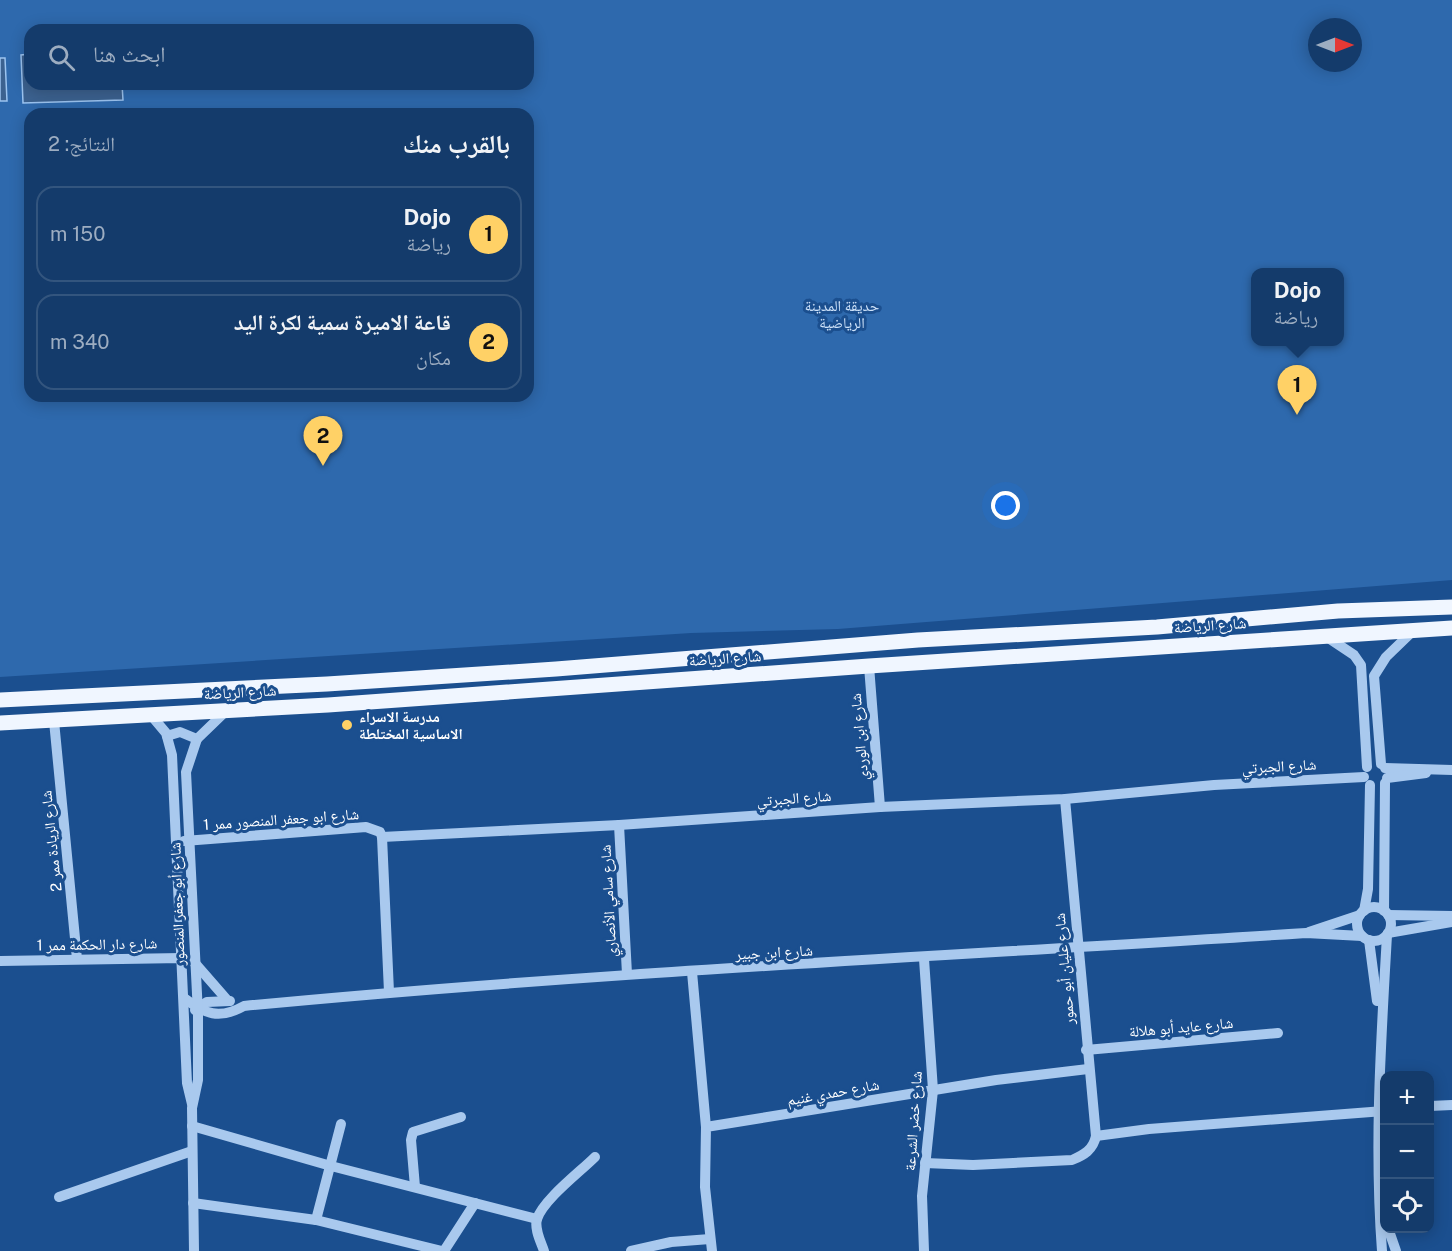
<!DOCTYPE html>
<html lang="ar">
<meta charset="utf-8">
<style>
:root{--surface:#143b6b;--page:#1d4271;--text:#f1f3f6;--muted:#9dadc1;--line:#33557e;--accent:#ffd166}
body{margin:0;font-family:"Public Sans","Noto Naskh Arabic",sans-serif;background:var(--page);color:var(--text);direction:rtl}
.controls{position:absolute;right:18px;bottom:18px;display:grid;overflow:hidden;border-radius:12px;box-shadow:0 3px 15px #0003}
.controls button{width:54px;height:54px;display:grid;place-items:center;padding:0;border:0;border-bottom:2px solid var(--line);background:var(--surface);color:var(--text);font:30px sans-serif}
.compass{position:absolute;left:1308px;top:18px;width:54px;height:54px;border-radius:50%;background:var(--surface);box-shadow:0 3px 15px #0003;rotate:90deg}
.you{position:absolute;left:1006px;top:506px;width:21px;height:21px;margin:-15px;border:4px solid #fff;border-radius:50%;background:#1a73e8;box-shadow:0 0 0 9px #1a73e833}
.badge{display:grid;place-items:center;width:39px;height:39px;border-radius:50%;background:var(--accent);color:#111;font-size:20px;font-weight:700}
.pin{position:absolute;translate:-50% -50px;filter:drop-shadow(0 2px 3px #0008)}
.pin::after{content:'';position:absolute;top:32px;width:21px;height:18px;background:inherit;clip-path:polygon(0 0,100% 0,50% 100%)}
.popup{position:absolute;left:1251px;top:268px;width:93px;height:78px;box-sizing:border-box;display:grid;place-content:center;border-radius:12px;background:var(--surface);filter:drop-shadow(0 2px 4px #0005);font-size:20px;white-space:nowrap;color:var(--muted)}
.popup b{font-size:22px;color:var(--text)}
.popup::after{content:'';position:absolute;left:50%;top:100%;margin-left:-12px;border:12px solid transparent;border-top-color:var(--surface)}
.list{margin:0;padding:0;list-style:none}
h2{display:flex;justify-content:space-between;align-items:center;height:78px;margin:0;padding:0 24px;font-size:26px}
h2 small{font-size:20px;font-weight:400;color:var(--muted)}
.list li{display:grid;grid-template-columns:39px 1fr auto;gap:18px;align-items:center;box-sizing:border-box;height:96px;margin:0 12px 12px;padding:0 12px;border:2px solid var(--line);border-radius:18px}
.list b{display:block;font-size:22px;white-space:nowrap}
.list p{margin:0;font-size:20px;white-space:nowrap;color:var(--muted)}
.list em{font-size:20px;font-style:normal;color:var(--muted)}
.icon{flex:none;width:33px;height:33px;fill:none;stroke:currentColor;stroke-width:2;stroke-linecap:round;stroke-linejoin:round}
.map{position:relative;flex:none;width:1452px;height:1251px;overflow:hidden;direction:ltr}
.search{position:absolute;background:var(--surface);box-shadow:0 3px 15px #0003;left:24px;top:24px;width:510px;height:66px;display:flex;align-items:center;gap:15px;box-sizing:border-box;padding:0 21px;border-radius:18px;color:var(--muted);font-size:22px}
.panel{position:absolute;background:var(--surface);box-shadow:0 3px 15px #0003;left:24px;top:108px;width:510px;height:294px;border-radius:18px;direction:rtl}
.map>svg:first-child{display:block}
.green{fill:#2e69ad;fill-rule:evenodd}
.water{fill:#3c6290;stroke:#9cc4f0;stroke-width:1.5}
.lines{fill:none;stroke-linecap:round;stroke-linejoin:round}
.minor{stroke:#a9c9ee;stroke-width:10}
.major{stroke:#f0f6ff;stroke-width:15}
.poi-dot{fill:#ffd166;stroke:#1b4f8f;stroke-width:2}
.labels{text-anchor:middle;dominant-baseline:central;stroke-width:6;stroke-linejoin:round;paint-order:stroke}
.park-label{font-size:15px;fill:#cfe3fa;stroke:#1b4f8f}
.street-label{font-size:15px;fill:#fff;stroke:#1b4f8f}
.poi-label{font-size:15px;font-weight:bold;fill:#fff;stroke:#1b4f8f;text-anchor:start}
</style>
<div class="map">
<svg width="1452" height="1251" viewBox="0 0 1452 1251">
<rect width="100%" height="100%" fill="#1b4f8f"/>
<!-- green -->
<path class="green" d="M0,0H1452V580L838,629L691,633L0,677ZM1317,27H1353V63H1317ZM30,30H528V84H30ZM30,114H528V396H30ZM1255,272H1339V342H1255Z"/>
<!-- water -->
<g class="water">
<polygon points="30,54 30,84 122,84 123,100 23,103 21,55"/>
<polygon points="0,58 5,58 7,101 0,101"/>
</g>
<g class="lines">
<!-- minor -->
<g class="minor">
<polyline points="1324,635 1354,655 1361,665 1367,767"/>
<polyline points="869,666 880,807"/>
<polyline points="150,714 166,733 172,755 187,1083 192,1104"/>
<polyline points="54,721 77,959"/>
<polyline points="167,736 180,732 197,739"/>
<polyline points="1381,764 1374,676 1386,657 1414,630"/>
<polyline points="1385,768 1452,770"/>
<polyline points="1387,778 1426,773"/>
<polyline points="619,825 627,974"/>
<polyline points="382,837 619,825 880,807 1065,799 1214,785 1364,777"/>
<polyline points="382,837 389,992"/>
<polyline points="184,841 366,827 380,832 382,837"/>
<circle cx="1374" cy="924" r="17"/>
<polyline points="1364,911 1368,889 1370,785"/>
<polyline points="1384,911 1385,783"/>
<polyline points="1388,915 1452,916"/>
<polyline points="1309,932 1360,915"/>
<polyline points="1388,933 1452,922"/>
<polyline points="1369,940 1377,1001"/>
<polyline points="0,961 182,958 194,962 228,1001"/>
<polyline points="692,972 706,1127"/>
<path d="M184,998C205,1014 219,1020 244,1006C597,972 952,956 1306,933L1362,936"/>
<polyline points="195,1010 207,1002 230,1001"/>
<polyline points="1086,1050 1278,1033"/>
<polyline points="1430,1106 1452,1105"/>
<polyline points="192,1126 331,1166 537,1219"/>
<polyline points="1096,1136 1149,1129 1384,1111"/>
<path d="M925,1163L973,1165L1072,1160C1084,1155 1093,1150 1096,1136L1065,799"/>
<polyline points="415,1187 411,1140 413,1132 461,1117"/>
<polyline points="59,1197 192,1151"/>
<polyline points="193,1203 316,1220 442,1251"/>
<polyline points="316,1220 341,1124"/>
<polyline points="1388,1228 1396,1251"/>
<polyline points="194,1251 192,1108 198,1080 198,1014 186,772 197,739 225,712"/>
<polyline points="444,1251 475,1203"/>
<path d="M544,1251C541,1242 534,1229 537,1219C544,1199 580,1172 595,1157"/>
<polyline points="631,1251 671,1242 710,1239"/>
<polyline points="712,1251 705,1187 706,1127 996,1080 1088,1069"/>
<polyline points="924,1251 922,1196 933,1090 924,959"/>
<path d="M1382,1251C1374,1145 1381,1041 1387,935"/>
</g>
<!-- major -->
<g class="major">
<polyline points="0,700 327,684 556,669 918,640 1157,627 1338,611 1452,607"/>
<polyline points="0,723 328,705 869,666 1452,628"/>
</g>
</g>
<!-- markers -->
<circle class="poi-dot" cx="347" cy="725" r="6"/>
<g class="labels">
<!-- park labels -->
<g class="park-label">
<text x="842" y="305">حديقة المدينة<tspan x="842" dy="17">الرياضية</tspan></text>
</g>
<!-- street labels -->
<g class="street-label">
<text transform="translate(1210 625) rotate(-4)">شارع الرياضة</text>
<text transform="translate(725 658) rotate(-4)">شارع الرياضة</text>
<text transform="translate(240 692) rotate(-3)">شارع الرياضة</text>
<text transform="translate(859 737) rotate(-95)">شارع ابن الوردي</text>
<text transform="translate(1279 766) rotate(-3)">شارع الجبرتي</text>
<text transform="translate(794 798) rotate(-4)">شارع الجبرتي</text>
<text transform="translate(281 819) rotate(-4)">شارع ابو جعفر المنصور ممر 1</text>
<text transform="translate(51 841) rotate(-96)">شارع الريادة ممر 2</text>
<text transform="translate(608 901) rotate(-93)">شارع سامي الأنصاري</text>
<text transform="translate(177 904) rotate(-92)">شارع أبو جعفر المنصور</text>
<text transform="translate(97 944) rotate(-1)">شارع دار الحكمة ممر 1</text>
<text transform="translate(774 952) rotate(-3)">شارع ابن جبير</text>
<text transform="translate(1064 969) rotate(-95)">شارع عليان أبو حمور</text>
<text transform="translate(1181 1027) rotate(-5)">شارع عايد أبو هلالة</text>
<text transform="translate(833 1092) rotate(-10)">شارع حمدي غنيم</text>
<text transform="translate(913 1121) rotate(-86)">شارع خضر الشرعة</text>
</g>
<!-- poi labels -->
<g class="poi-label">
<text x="359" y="716">مدرسة الاسراء<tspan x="359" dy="17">الاساسية المختلطة</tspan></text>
</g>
</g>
</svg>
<div class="controls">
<button>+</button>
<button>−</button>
<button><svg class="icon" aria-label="locate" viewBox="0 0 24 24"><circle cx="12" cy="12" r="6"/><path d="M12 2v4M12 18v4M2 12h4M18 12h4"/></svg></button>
</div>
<svg class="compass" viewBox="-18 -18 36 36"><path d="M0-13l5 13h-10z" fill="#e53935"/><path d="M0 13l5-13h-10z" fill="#9dadc1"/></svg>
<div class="you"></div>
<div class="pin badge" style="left:1297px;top:415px">1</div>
<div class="popup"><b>Dojo</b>رياضة</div>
<div class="pin badge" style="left:323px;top:466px">2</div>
<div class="search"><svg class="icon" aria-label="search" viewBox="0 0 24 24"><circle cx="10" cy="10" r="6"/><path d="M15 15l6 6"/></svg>ابحث هنا</div>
<section class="panel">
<h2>بالقرب منك<small>النتائج: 2</small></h2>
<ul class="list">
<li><span class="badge">1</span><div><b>Dojo</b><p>رياضة</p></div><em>150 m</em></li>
<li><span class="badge">2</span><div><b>قاعة الاميرة سمية لكرة اليد</b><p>مكان</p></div><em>340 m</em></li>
</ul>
</section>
</div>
